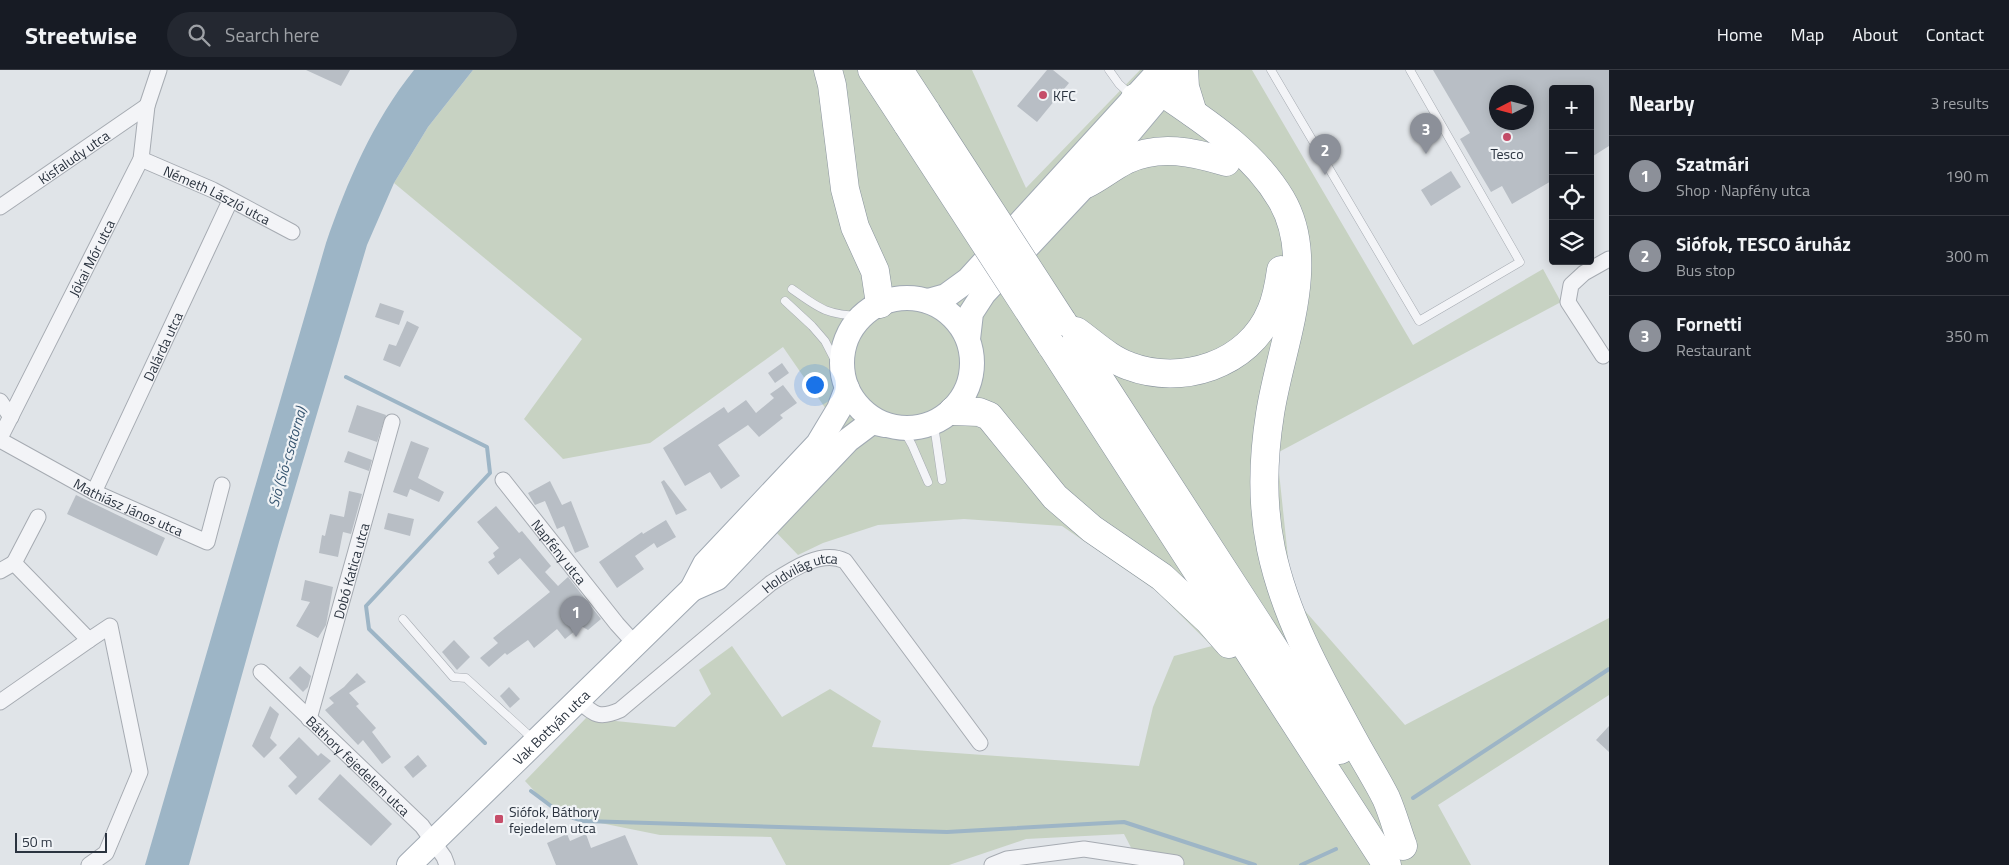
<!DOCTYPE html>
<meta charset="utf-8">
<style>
:root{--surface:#171b24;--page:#242831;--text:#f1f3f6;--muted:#9ea1a6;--line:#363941;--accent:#8c9099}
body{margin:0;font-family:"Titillium Web",sans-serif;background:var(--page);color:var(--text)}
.controls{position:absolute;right:15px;top:15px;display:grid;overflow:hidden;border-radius:5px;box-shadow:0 2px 12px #0003}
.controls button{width:45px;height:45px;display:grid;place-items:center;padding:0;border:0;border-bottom:1px solid var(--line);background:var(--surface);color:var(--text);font:25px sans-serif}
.compass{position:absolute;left:1489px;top:15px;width:45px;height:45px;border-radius:50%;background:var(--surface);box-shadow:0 2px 12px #0003;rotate:264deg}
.scale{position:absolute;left:15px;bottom:12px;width:92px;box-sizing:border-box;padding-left:5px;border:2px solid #2a333f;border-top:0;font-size:14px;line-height:18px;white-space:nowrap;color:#2a333f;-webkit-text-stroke:4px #f0f3f6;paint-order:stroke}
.you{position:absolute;left:814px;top:314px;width:18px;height:18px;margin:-12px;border:4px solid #fff;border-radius:50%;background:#1a73e8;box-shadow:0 0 0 8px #1a73e833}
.badge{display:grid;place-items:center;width:32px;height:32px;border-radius:50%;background:var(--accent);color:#fff;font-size:16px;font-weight:700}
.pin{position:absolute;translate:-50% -41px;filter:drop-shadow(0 1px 2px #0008)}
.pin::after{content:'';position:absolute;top:26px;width:18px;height:15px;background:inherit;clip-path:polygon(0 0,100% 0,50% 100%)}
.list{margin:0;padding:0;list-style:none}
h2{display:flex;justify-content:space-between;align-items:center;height:65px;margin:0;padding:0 20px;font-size:21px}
h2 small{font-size:16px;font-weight:400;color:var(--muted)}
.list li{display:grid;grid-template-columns:32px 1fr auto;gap:15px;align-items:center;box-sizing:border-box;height:80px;padding:0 20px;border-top:1px solid var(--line)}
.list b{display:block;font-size:19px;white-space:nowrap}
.list p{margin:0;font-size:16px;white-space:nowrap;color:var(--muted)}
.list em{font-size:16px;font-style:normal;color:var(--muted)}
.icon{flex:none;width:28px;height:28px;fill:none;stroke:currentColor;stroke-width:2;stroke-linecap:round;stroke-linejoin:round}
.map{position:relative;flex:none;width:1609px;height:795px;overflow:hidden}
header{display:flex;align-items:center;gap:30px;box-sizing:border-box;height:70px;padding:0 25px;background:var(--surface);border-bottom:1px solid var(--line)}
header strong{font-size:24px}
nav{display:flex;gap:28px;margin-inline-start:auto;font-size:18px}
.search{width:350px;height:45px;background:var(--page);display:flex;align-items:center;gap:12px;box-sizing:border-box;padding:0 18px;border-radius:28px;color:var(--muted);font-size:19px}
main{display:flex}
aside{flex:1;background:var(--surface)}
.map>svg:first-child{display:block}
.green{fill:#c7d2c2}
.water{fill:#9db5c6}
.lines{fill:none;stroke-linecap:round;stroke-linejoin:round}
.stream{stroke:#9db5c6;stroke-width:4}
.building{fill:#b8bec5;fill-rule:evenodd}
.lane-casing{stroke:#a6abb2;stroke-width:9}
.street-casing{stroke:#a6abb2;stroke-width:17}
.primary-casing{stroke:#a0a9b3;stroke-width:26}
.highway-casing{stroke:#89939e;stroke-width:29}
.lane{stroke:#f3f4f7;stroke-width:8}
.street{stroke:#f3f4f7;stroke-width:15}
.primary{stroke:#fff;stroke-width:24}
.highway{stroke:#fff;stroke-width:28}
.highway-bridge-casing{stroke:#89939e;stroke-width:29;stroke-linecap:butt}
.highway-bridge{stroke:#fff;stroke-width:28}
.poi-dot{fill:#c64d69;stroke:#f0f3f6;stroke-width:2}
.labels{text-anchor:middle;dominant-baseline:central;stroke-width:4.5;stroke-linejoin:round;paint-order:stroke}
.poi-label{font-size:14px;fill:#2a333f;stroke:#f0f3f6;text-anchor:start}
.street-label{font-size:14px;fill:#2a333f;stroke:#f0f3f6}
.water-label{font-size:15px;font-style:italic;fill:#365570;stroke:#f0f3f6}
</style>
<header>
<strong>Streetwise</strong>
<div class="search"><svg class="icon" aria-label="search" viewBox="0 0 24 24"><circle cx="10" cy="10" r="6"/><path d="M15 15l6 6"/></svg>Search here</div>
<nav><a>Home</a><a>Map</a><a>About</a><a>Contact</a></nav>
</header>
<main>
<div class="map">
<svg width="1609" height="795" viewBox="0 0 1609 795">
<rect width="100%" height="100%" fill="#e0e4e8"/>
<!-- green -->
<polygon class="green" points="473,0 972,0 1026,118 1140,0 1252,0 1413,275 1543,199 1561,232 1277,383 1292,526 1405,655 1609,548 1609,625 1438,735 1471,795 1140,795 1124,764 1026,769 949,795 786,795 771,767 660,765 556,744 525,711 586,648 675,657 711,624 699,600 732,576 782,647 830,619 881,651 872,677 1139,696 1153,637 1174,586 1212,576 1155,520 1062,456 964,449 878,455 823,473 798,485 773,459 855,381 783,277 650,373 563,389 524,349 582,269 394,113 428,57"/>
<!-- water -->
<path class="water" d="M414,0H473L428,57L394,113L367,175L279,472L189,795H145L326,173C347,112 373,51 414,0Z"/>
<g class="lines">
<!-- stream -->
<g class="stream">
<polyline points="346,307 487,377 490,403 366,536 369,559 485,673"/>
<polyline points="531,721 563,745 584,751 947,762 1124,752 1255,795"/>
<polyline points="1413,728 1609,599"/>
<polyline points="1301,795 1336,779"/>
</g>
</g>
<!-- building -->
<g class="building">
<polygon points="306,0 350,0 341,16"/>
<polygon points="1047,0 1053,0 1069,13 1037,52 1017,36"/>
<path d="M1433,0H1609V76L1590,88V19H1553V110L1512,134L1502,116L1491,122L1475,95L1460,69L1470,63ZM1496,22H1526V52H1496Z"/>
<polygon points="1451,101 1461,117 1431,136 1421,120"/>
<polygon points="380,233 404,241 399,255 375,247"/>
<polygon points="407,251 419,257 400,297 383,290 389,274 396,276"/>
<polygon points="782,293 789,303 775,313 768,303"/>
<polygon points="783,315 797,333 780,345 783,348 759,367 748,355 718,375 740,406 721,419 710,402 685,416 663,378 724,337 728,343 746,330 756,343 774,328 770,324"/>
<polygon points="357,335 386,345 377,372 348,362"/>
<polygon points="411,371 429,378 418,408 444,422 439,432 410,419 407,427 393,422"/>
<polygon points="348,381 372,390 369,401 344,392"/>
<polygon points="664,410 687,440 676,445 661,412"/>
<polygon points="550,411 562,435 571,431 589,477 575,483 564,456 557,459 545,431 535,435 528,423"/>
<polygon points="349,421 362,424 351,464 343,462 338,487 319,483 322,465 325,466 330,444 344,447"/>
<polygon points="76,425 165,468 157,486 67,444"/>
<polygon points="496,436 519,463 522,461 551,496 545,502 558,516 568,507 601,549 588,560 581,556 565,569 557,559 534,578 528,570 507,585 505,583 489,597 480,588 498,573 493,568 550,522 520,488 498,505 488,492 495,487 493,483 499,478 477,452"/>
<polygon points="388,443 414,449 410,466 384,459"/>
<polygon points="666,450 676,467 657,478 654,473 635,486 644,499 617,518 599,492 642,462 643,464"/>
<polygon points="305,510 333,517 326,555 318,568 296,556 310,532 301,530"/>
<polygon points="454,570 470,587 457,600 442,582"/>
<polygon points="300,596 311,606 308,617 303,622 289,608"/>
<polygon points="357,603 366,612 349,623 359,634 356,636 376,658 372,662 391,687 382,694 363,670 358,675 325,640 334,633 329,628 344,617"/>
<polygon points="509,617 520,629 510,638 500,626"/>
<polygon points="270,636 279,644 270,668 277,675 264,688 252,676"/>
<polygon points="1609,656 1609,682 1596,670"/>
<polygon points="299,667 318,686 321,683 331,691 296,725 288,716 297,707 279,688"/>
<polygon points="418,685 427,696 413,708 404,697"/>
<polygon points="340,704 392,754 371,776 318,729"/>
<polygon points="567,764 570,771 586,764 591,778 625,765 638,795 556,795 547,773"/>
</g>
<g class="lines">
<!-- lane casing -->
<g class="lane-casing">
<g id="lane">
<polyline points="1109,0 1119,14 1131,25"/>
<polyline points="1271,0 1419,251 1520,192 1410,0"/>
<path d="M792,219C820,239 827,245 862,246"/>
<polyline points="785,231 812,256 825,271 843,306"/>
<polyline points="938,351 935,362 942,410"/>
<polyline points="903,359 912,375 928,412"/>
<polyline points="403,549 453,607 466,608 533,669"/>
</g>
</g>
<!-- street casing -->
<g class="street-casing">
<g id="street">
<path id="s1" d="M141,89L213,120L292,162"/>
<path id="s2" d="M0,137L147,36"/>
<polyline points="1603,286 1568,232 1571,215 1584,203 1609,189"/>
<polyline points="0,331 11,347"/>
<path id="s3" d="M0,368L141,89L147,36L159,0"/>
<path id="s4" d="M0,370L94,422L207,472L222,415"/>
<path id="s5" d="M503,410L617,554L636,575"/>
<path id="s6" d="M94,422L230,131"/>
<polyline points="14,493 89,570 110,556 140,702 106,783 89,795"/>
<polyline points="14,493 38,447"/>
<polyline points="0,501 14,493"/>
<path id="s7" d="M261,602L422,756L444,787L447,795"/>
<path id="s8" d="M579,631C594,645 600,649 620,640L771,513C791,500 822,479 845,491L980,673"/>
<polyline points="0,632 89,570"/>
<path id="s9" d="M309,649L392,352"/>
<polyline points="992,795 1007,789 1084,779 1176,793"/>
</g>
</g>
<!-- primary casing -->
<g class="primary-casing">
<g id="primary">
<circle cx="907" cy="293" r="65"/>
<polyline points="928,231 946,226 968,210 1160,0"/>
<polyline points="968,269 971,243 984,223 1086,114 1169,15"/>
<polyline points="692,519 717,508 848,370 872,352 885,355"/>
<path id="s10" d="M409,795L692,519L705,494L818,374L839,339L847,318"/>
</g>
</g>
<!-- highway casing -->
<g class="highway-casing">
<g id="highway">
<polyline points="828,0 832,15 845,119 855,157 875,201 880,234"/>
<polyline points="872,0 908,55"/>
<polyline points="899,0 927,43"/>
<polyline points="1184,0 1185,17 1193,43"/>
<path d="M1135,28L1162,22C1206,52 1253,82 1281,129C1319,193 1280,277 1270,344C1263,388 1262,436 1271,479C1286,551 1324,616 1359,680C1368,696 1378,712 1386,728C1393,744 1397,760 1403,776"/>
<path d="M1086,114C1100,107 1112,97 1126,90C1159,74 1194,82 1226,92"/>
<polyline points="1062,251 1340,680"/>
<path d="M1076,261C1093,273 1109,289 1129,296C1181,316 1249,295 1271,241C1277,228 1279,214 1281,200"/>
<polyline points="1051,275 1387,795"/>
<polyline points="953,341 979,342 989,346 1055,427 1092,459 1162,507 1209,551 1229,574"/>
</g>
</g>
<!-- lane -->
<use href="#lane" class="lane"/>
<!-- street -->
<use href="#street" class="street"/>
<!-- primary -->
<use href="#primary" class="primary"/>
<!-- highway -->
<use href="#highway" class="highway"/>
<!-- highway-bridge casing -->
<g class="highway-bridge-casing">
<g id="highway-bridge">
<polyline points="927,43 1062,251"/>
<polyline points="908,55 1051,275"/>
</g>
</g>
<!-- highway-bridge -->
<use href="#highway-bridge" class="highway-bridge"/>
</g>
<!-- markers -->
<g class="poi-dot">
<circle cx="1043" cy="25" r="5"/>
<circle cx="1507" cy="67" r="5"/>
<rect x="494" y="744" width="10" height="10" rx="2.5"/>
</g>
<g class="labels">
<!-- poi labels -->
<g class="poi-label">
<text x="1053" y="25">KFC</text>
<text x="1507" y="83" text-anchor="middle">Tesco</text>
<text x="509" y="741">Siófok, Báthory<tspan x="509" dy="16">fejedelem utca</tspan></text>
</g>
<!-- street labels -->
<g class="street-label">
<text stroke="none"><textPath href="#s2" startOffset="89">Kisfaludy utca</textPath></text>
<text stroke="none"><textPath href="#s1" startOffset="84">Németh László utca</textPath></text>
<text stroke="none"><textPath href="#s3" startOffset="202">Jókai Mór utca</textPath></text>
<text stroke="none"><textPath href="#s6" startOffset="161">Dalárda utca</textPath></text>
<text stroke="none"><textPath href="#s4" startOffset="145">Mathiász János utca</textPath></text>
<text stroke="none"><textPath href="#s5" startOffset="91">Napfény utca</textPath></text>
<text stroke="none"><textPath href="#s9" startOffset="154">Dobó Katica utca</textPath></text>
<text stroke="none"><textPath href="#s8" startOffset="275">Holdvilág utca</textPath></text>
<text stroke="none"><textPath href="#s10" startOffset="198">Vak Bottyán utca</textPath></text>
<text stroke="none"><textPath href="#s7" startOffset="135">Báthory fejedelem utca</textPath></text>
</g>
<!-- water labels -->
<g class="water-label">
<text transform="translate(287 387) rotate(-74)">Sió (Sió-csatorna)</text>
</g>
</g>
</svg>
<div class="controls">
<button>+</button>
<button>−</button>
<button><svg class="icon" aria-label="locate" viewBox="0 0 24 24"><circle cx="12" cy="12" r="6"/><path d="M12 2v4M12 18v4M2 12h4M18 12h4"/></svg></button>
<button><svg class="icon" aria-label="layers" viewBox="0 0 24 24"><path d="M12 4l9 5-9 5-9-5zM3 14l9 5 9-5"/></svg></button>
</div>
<svg class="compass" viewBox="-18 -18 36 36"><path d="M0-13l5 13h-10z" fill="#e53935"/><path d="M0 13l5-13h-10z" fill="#9ea1a6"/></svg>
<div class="scale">50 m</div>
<div class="you"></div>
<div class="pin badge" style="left:576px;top:567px">1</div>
<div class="pin badge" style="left:1325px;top:105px">2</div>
<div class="pin badge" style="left:1426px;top:84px">3</div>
</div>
<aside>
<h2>Nearby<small>3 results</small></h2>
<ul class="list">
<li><span class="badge">1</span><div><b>Szatmári</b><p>Shop · Napfény utca</p></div><em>190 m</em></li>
<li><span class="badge">2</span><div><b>Siófok, TESCO áruház</b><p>Bus stop</p></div><em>300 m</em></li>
<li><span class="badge">3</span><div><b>Fornetti</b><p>Restaurant</p></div><em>350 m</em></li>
</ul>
</aside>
</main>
